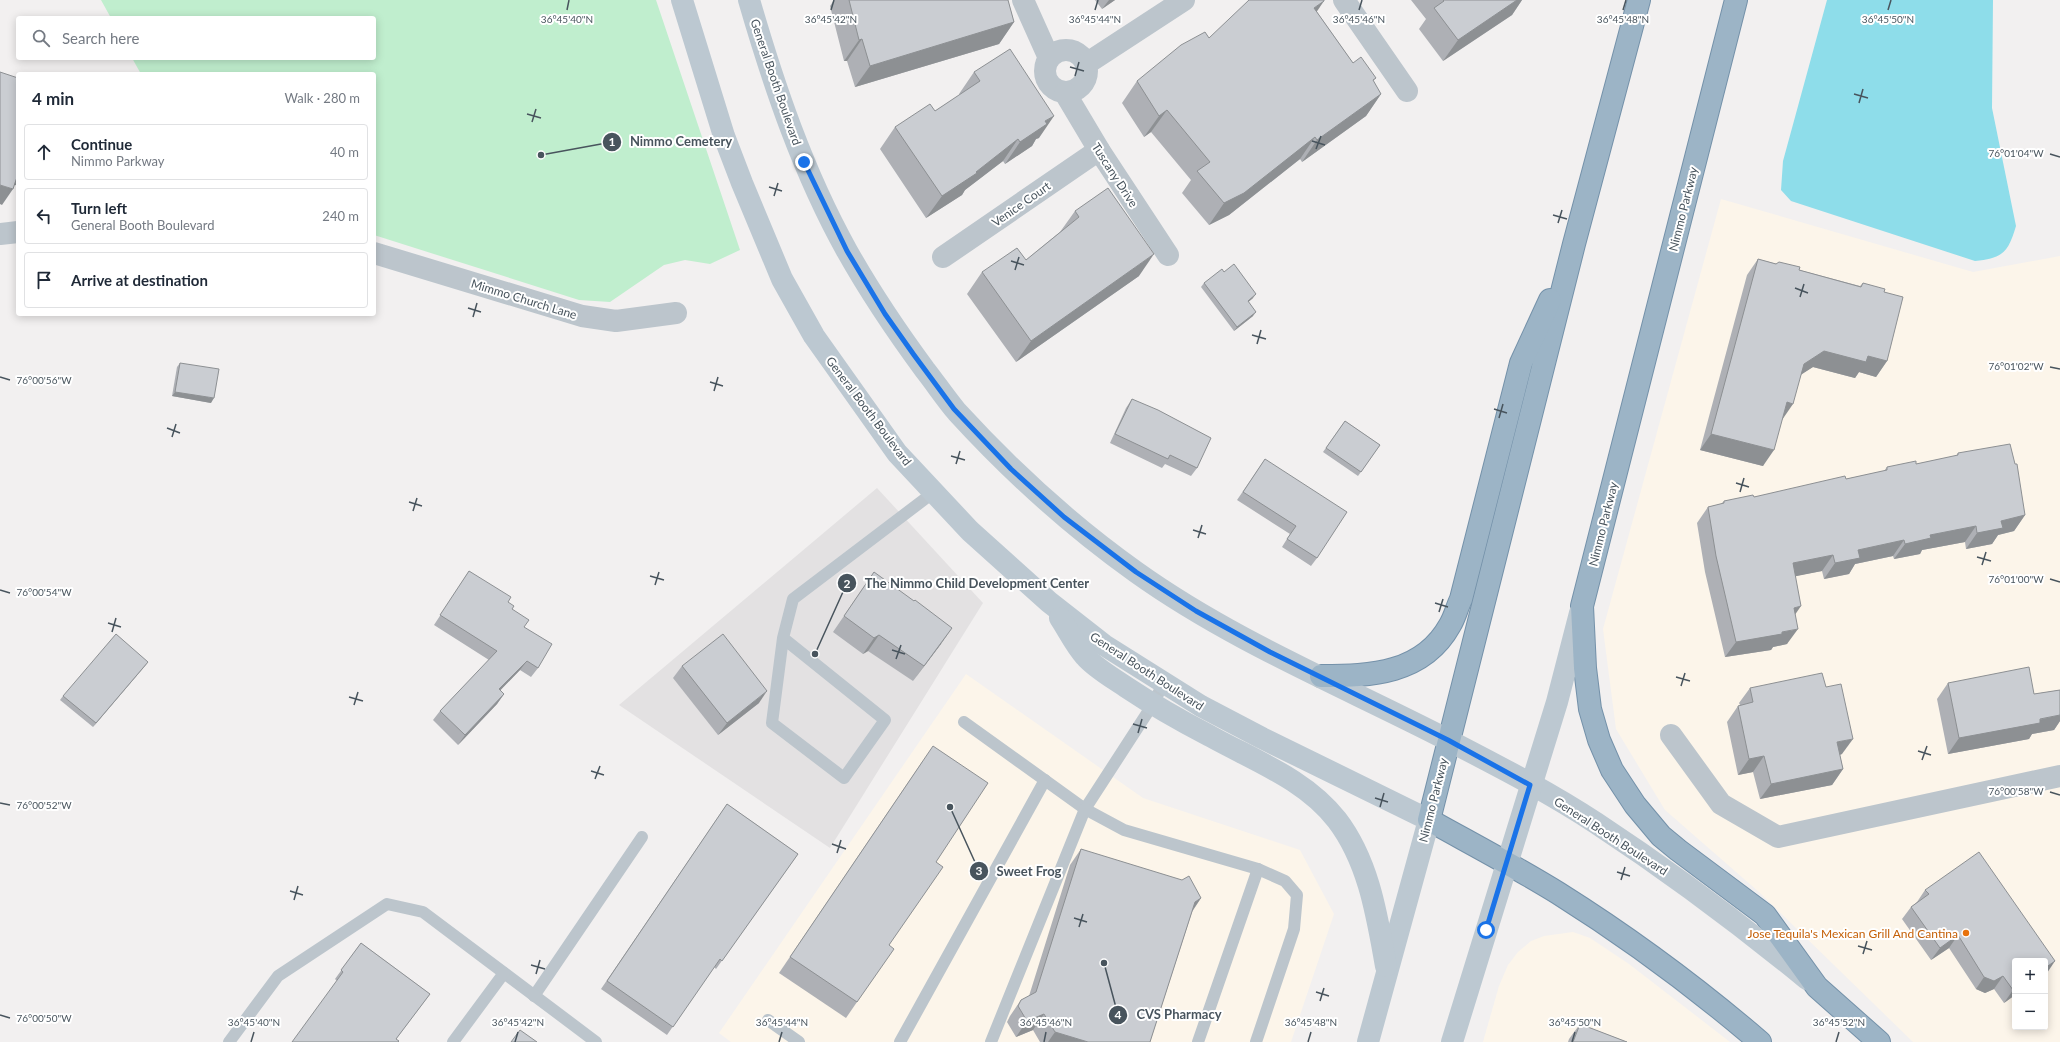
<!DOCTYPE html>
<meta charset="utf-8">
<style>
:root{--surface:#fff;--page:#f6f6f7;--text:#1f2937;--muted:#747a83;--line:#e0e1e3}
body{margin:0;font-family:Lato,sans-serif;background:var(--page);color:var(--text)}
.controls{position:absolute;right:12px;bottom:12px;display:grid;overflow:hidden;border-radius:4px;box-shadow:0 2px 10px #0003}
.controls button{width:36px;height:36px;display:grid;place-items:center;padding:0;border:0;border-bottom:1px solid var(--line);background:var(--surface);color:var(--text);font:20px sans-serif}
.stop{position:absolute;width:12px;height:12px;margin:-9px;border:3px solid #1a73e8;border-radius:50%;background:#fff}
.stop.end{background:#1a73e8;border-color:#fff;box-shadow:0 1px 4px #0008}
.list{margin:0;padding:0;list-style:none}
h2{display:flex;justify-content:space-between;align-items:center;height:52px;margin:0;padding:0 16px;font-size:17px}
h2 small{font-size:13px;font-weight:400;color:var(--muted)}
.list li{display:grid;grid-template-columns:26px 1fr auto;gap:12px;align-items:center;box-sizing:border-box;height:56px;margin:0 8px 8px;padding:0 8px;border:1px solid var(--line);border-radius:4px}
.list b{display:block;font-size:15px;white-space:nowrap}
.list p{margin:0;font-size:13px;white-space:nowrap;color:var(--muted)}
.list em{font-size:13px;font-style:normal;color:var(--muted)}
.icon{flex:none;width:22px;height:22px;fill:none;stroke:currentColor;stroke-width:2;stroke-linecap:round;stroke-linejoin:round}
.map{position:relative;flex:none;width:2060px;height:1042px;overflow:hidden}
.search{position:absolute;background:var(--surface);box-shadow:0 2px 10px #0003;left:16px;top:16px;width:360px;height:44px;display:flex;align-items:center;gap:10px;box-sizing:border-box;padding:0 14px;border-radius:4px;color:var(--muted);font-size:15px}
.panel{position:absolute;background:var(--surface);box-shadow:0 2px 10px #0003;left:16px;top:72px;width:360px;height:244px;border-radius:4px}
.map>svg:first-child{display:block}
.commercial{fill:#fcf5ea;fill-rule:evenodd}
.education{fill:#e3e1e2}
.green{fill:#c0eece}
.water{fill:#8eddea}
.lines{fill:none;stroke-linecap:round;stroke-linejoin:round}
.trunk-casing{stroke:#7491a9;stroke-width:24}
.service{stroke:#bcc5cc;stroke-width:12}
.minor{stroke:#bcc5cc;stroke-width:22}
.secondary{stroke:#bcc8d1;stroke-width:22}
.trunk{stroke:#9cb4c6;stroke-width:22}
.wall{fill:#aeb0b5}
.shaded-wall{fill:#8d9093}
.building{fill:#cacdd2;stroke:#8d9093}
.route{stroke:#1a73e8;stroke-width:5}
.ticks{fill:none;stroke:#48545d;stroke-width:1.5}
.food-dot{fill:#e8710a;stroke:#fff;stroke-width:1.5}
.labels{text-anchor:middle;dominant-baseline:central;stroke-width:4;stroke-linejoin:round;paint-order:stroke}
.street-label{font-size:12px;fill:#48545d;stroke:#fff}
.food-label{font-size:12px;fill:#c56008;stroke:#fff;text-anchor:end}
.ticks-label{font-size:10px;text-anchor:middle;fill:#48545d;stroke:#fff;stroke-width:4;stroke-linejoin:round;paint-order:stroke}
.leader{fill:none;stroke:#48545d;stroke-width:1.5}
.callout-dot{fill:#48545d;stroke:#fff;stroke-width:1.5}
.mark-label{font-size:12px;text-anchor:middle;font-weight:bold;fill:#fff}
.callout-label{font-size:13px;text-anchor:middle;font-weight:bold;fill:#48545d;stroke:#fff;stroke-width:4;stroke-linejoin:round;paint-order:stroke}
</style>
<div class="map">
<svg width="2060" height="1042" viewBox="0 0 2060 1042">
<rect width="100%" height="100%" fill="#f2f0f0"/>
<!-- commercial -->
<g class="commercial">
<path d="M1721,199L1973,272L2060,256V1042H1913L1759,892L1665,810L1616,729L1603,629ZM2015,961H2045V1027H2015Z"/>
<polygon points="966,674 1143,798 1300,850 1334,914 1291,1042 731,1042 719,1033"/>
<polygon points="1573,932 1590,938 1629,964 1730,1042 1483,1042 1499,986 1508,965 1518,952 1531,941 1544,936"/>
</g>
<!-- education -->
<polygon class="education" points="877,488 983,603 830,848 619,705"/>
<!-- green -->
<polygon class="green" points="101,0 656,0 740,250 710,264 685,260 664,265 610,302 579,300 374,235 374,74 141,74 132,58 374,58 374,18 111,18"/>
<!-- water -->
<path class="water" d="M1827,0H1993L1992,108L2016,226C2008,253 2003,258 1975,261L1791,201L1781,190L1783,161Z"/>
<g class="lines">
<!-- trunk casing -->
<g class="trunk-casing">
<g id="trunk">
<path d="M1639,0L1574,244L1429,820C1472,844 1516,867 1558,893C1628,937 1697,988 1760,1042"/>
<polyline points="1736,0 1582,606 1585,668 1590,709 1599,740 1612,770 1635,805 1661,836 1678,850 1765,915 1817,987 1879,1042"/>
<path d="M1321,676C1371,676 1423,674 1450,625C1455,617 1457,607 1461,599L1521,363L1550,300"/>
</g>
</g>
<!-- service -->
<g class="service">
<polyline points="783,638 772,723 844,778 885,720 783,638 793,599 934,492"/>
<polyline points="964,722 1085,809 1153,704 1163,684"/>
<polyline points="534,996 642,837"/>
<polyline points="768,1020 799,1042"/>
<polyline points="229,1042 278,976 387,904 423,912 596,1042"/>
<polyline points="453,1042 504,973"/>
<polyline points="900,1042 1045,780"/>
<polyline points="991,1042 1085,809 1124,830 1258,869 1285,881 1297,895 1294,929 1256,1042"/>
<polyline points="1198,1042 1258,869"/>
</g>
<!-- minor -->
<g class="minor">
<polyline points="1023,0 1049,58"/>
<polyline points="1344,0 1407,91"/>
<circle cx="1066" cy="71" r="21"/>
<polyline points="1086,64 1184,0"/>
<polyline points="1065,93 1099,150 1168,255"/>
<polyline points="0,234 18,232"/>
<polyline points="374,253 582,316 616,321 676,313"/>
<polyline points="943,257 1099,150"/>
<polyline points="1671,735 1721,804 1778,837 2060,776"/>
</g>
<!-- secondary -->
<g class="secondary">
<polyline points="682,0 724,136 742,183 782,279 814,336 897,453 970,531 1049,602 1104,645 1201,706 1262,738 1429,820 1368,1042"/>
<path d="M749,0C774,86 803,172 847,251C870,292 897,332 925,370C936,384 946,399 957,412C1011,471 1070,525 1136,572C1231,640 1341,685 1446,739C1496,765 1549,792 1596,823C1669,871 1740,924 1807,979"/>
<path d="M1060,618C1068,630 1075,645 1085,656C1095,668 1113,678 1126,687C1153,705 1181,721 1210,736C1255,761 1305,779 1337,820C1369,862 1377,916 1386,966"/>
<polyline points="1452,1042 1557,702 1580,613"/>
</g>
<!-- trunk -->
<use href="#trunk" class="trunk"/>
</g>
<!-- wall -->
<g class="wall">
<polygon points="834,0 1008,0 1014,22 999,44 855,87 847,61 844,61 830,6"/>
<polygon points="1095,0 1115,0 1102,9"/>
<polygon points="1411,0 1522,0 1512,15 1443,61 1419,29 1426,19"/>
<polygon points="1317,12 1353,63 1376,78 1373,81 1381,94 1366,116 1302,162 1300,159 1229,215 1209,225 1182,193 1191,180 1151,132 1144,137 1122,103 1137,81 1209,38"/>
<polygon points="974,72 1039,138 1036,139 1032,146 1005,164 1003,161 965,190 962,195 926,218 880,149 895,127 935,111 960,95 959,94"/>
<polygon points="1075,211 1139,276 1016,362 967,294 982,272 1026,260 1060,232"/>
<polygon points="1758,259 1860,286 1863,283 1884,292 1887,361 1876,377 1859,372 1855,378 1813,367 1801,374 1763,466 1700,450 1747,275"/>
<polygon points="1224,272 1253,298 1248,302 1253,316 1234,331 1201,287 1204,283"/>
<polygon points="180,363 211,403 172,396 177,367"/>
<polygon points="1132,399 1197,468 1191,476 1165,464 1162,468 1110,443 1126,408"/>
<polygon points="1345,421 1380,445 1358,476 1323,452"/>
<polygon points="1958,453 2025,515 2014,531 1998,535 1992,544 1966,549 1965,542 1922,550 1920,554 1894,559 1893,556 1855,564 1849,574 1824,579 1822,571 1795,576 1795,615 1787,644 1773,647 1771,650 1725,657 1705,572 1697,523 1708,507 1721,504 1724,501 1754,497 1846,479 1884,471 1887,467 1916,464 1956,456"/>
<polygon points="1265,459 1317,558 1311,566 1282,547 1290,534 1237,500"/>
<polygon points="469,571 508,602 512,609 524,627 538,668 531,677 520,670 500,690 504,694 497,704 458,745 433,720 440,711 489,660 434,625"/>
<polygon points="874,572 941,644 913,681 868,651 863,654 833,632"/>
<polygon points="148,662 93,727 60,700 63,696"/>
<polygon points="682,666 759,703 718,735 673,678"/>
<polygon points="1948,683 2034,694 2060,690 2060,721 2054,730 2032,734 2029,739 1948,754 1937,699"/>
<polygon points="1750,688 1842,754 1840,755 1843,769 1832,785 1760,799 1753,772 1738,775 1727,722 1738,706 1740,705 1739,703"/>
<polygon points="922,762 936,862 857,1002 846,1018 779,973"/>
<polygon points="727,804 798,854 716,969 714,967 667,1035 601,989"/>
<polygon points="1081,849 1201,898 1192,912 1150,1042 1040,1042 1033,1030 1016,1037 1007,1022 1010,1016 1021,1000 1029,996 1070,865"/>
<polygon points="1925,890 2047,973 2015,961 2015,995 2004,1003 1994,989 1985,993 1976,989 1949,948 1931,960 1902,919 1911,907 1917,902"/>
<polygon points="361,943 430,994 396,1039 398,1042 335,979"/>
<polygon points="1580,1024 1627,1042 1568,1042 1569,1039"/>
</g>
<!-- shaded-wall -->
<g class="shaded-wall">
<polygon points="1109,0 1115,0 1102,9"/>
<polygon points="1517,0 1522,0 1512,15 1443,61 1458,40"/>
<polygon points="1324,1 1309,23 1314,8"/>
<polygon points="1014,22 999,44 855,87 870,66"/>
<polygon points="862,39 847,61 844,61 859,40"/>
<polygon points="1381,94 1366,116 1302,162 1317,140"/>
<polygon points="1167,110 1151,132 1144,137 1159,116"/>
<polygon points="1054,116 1039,138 1036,139 1032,146 1005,164 1020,142 1045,121"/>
<polygon points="1315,137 1300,159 1229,215 1209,225 1224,203"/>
<polygon points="1018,139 1003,161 965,190 962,195 926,218 942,196 976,172"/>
<polygon points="18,171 18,186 9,183"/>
<polygon points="0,185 13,189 2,205 0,204"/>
<polygon points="1154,254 1139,276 1016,362 1031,341"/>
<polygon points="1256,294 1253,298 1245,305 1248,301"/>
<polygon points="1256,312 1253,316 1234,331 1237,327"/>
<polygon points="1824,351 1868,356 1887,361 1876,377 1859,372 1855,378 1813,367 1793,380 1804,364"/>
<polygon points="175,392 214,398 211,403 172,396"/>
<polygon points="1787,402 1793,404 1782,420"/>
<polygon points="1711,434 1774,450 1763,466 1700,450"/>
<polygon points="2025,515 2014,531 1998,535 1992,544 1966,549 1977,533 2001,521"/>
<polygon points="1976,526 1965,542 1922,550 1920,554 1894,559 1905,544 1930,535"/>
<polygon points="1904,540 1893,556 1855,564 1849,574 1824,579 1835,563 1858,550"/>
<polygon points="1833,555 1822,571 1782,579 1793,563"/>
<polygon points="1801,606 1790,622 1794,608"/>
<polygon points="952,628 941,644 913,681 924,666"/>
<polygon points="1798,629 1787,644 1773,647 1771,650 1725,657 1736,642"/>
<polygon points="879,635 868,651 863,654 874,638"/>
<polygon points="527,661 520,670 492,699 499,689"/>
<polygon points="148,662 145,666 93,727 96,723"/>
<polygon points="767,691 759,703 718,735 727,723"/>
<polygon points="504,694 497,704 458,745 465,735"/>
<polygon points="2060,715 2060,721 2054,730 2032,734 2029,739 1948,754 1959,738"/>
<polygon points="1853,739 1842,754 1826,758 1837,742"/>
<polygon points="1764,756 1753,772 1738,775 1749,759"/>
<polygon points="1843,769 1832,785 1760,799 1771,784"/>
<polygon points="1201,898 1190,914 1195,902"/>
<polygon points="1958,935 1949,948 1931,960 1940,948"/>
<polygon points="2055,961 2047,973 2045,974 2045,968"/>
<polygon points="2003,976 1994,989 1985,993 1976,989 1984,977"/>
<polygon points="2015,989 2015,995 2004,1003 2013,990"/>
<polygon points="1044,1014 1033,1030 1016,1037 1027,1021"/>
<polygon points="1055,1032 1088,1042 1048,1042"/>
</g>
<!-- building -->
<g class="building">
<polygon points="849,0 1008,0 1014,22 870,66 862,39 859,40"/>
<polygon points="1249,0 1324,0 1324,1 1314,8 1353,63 1361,57 1376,78 1373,80 1381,94 1317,140 1315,137 1244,193 1224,203 1197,171 1210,162 1167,110 1159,116 1137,81 1181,45 1205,32 1209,38"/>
<polygon points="1443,0 1517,0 1458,40 1434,8 1444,1"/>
<polygon points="1010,49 1054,116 1045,121 1047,124 1020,142 1018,139 976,172 977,173 942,196 895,127 930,104 935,111 980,81 974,72"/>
<polygon points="0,72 18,78 18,174 13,189 0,185"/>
<polygon points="1108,188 1154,254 1031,341 982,272 1017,248 1026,260 1079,217 1075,211"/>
<polygon points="1758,259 1776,264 1779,262 1800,267 1799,270 1861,287 1863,283 1885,289 1884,292 1903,297 1887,361 1868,356 1866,362 1824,351 1804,364 1793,404 1787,402 1774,450 1711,434"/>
<polygon points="1234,264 1256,294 1248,301 1256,312 1237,327 1204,283 1222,269 1224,272"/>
<polygon points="180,363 219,369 214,398 175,392"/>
<polygon points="1132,399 1158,410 1211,438 1197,468 1170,455 1168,459 1115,434"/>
<polygon points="1345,421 1380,445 1361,472 1326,448"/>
<polygon points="2010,444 2015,464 2017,464 2025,515 2001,521 2003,528 1977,533 1976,526 1930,535 1931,538 1905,544 1904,540 1858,550 1860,558 1835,563 1833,555 1793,563 1801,606 1794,608 1798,629 1782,632 1782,634 1736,642 1716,556 1708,507 1724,503 1724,501 1753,495 1754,497 1845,476 1846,479 1887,470 1887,467 1916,461 1916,464 1958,455 1958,453"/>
<polygon points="1265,459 1347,512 1317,558 1287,539 1296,526 1243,492"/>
<polygon points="469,571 511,597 508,602 514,606 512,609 529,620 524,627 552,644 538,668 527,661 499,689 504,694 465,735 440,711 497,651 440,615"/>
<polygon points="874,572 914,601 915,600 952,628 924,666 879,635 874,638 844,616"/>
<polygon points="116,634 148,662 96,723 63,696"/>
<polygon points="723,634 767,691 727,723 682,666"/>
<polygon points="2029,667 2034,694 2060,690 2060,715 2040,719 2040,723 1959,738 1948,683"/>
<polygon points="1822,673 1826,687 1841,684 1853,739 1837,742 1843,769 1771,784 1764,756 1749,759 1738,706 1753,702 1750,688"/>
<polygon points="933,746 988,783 936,862 943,867 889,945 894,949 857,1002 790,957"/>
<polygon points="727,804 798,854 722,961 720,959 673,1027 607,981"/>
<polygon points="1081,849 1182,880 1189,876 1201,898 1195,902 1150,1042 1088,1042 1055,1032 1044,1014 1027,1021 1018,1006 1021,1000 1036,992"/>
<polygon points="1979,852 2055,961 2045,968 2045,961 2015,961 2015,989 2013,990 2003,976 1994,981 1984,977 1958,935 1940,948 1911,907 1929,894 1925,890"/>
<polygon points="361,943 430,994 396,1039 399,1041 398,1042 292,1042 343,972 341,970"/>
<polygon points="1580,1024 1627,1042 1573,1042"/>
<polygon points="520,1030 537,1042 511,1042"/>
</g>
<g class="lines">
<!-- route -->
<polyline class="route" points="804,162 847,251 885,314 914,355 954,409 1011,469 1064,517 1136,572 1196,611 1270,652 1448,740 1530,785 1486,930"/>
</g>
<!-- ticks -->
<path class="ticks" d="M567,10L569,0M831,10L834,0M1095,10L1098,0M1359,10L1362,0M1623,10L1626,0M1888,10L1891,0M1070,67L1084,71M1075,76L1079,62M1854,94L1868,98M1859,103L1863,89M527,114L541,118M532,122L536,109M1312,141L1325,145M1316,149L1321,136M2050,154L2060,157M769,187L782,191M774,196L778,183M1553,215L1567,219M1558,223L1562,210M1011,261L1024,265M1015,270L1019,257M1795,288L1808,293M1800,297L1804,284M468,308L481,312M473,317L477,303M1252,335L1266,339M1257,344L1261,330M2050,367L2060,369M0,377L10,380M710,382L723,386M714,391L718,377M1494,409L1507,413M1499,418L1503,404M167,428L180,433M172,437L176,424M951,456L965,460M956,464L960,451M1736,483L1749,487M1740,492L1744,478M409,502L422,506M413,511L417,498M1193,530L1206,534M1198,538L1202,525M1977,557L1991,561M1982,565L1986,552M650,576L664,580M2050,579L2060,582M655,585L659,572M0,590L10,593M1435,603L1448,607M1439,612L1443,599M108,623L121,627M112,632L116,618M892,650L905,654M896,659L901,645M1676,677L1690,681M1681,686L1685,673M349,697L363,701M354,705L358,692M1133,724L1147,728M1138,733L1142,719M1918,751L1931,755M1922,760L1927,746M591,771L604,775M595,779L600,766M2050,792L2060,795M1375,798L1388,802M0,803L10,805M1380,807L1384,793M832,844L846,849M837,853L841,840M1617,872L1630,876M1621,880L1625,867M290,891L303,895M294,900L298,886M1074,918L1087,922M1079,927L1083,914M1858,946L1872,950M1863,954L1867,941M531,965L545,969M536,974L540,960M1316,992L1329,996M1320,1001L1324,988M0,1015L10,1018M251,1042L254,1032M515,1042L518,1032M779,1042L782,1032M1044,1042L1046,1032M1308,1042L1311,1032M1572,1042L1575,1032M1836,1042L1839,1032"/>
<!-- markers -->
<circle class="food-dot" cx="1966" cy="933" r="4"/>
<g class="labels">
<!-- street labels -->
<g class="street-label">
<text transform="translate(776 82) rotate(71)">General Booth Boulevard</text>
<text transform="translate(1115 175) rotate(57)">Tuscany Drive</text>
<text transform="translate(1021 204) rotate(-35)">Venice Court</text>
<text transform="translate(1683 209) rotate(-76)">Nimmo Parkway</text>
<text transform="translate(524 299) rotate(17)">Mimmo Church Lane</text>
<text transform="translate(869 411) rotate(53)">General Booth Boulevard</text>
<text transform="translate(1603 524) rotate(-76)">Nimmo Parkway</text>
<text transform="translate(1147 671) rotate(33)">General Booth Boulevard</text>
<text transform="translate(1433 800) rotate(-76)">Nimmo Parkway</text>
<text transform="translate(1611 836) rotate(33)">General Booth Boulevard</text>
</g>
<!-- food labels -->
<g class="food-label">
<text x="1958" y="933">Jose Tequila's Mexican Grill And Cantina</text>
</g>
</g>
<g class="ticks-label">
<text x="567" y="23">36°45'40"N</text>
<text x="831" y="23">36°45'42"N</text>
<text x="1095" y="23">36°45'44"N</text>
<text x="1359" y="23">36°45'46"N</text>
<text x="1623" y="23">36°45'48"N</text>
<text x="1888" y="23">36°45'50"N</text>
<text x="2016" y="157">76°01'04"W</text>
<text x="2016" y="370">76°01'02"W</text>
<text x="44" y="384">76°00'56"W</text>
<text x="2016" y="583">76°01'00"W</text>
<text x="44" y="596">76°00'54"W</text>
<text x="2016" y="795">76°00'58"W</text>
<text x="44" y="809">76°00'52"W</text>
<text x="44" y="1022">76°00'50"W</text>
<text x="254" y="1026">36°45'40"N</text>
<text x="518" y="1026">36°45'42"N</text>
<text x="782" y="1026">36°45'44"N</text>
<text x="1046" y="1026">36°45'46"N</text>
<text x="1311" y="1026">36°45'48"N</text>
<text x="1575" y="1026">36°45'50"N</text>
<text x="1839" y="1026">36°45'52"N</text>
</g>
<!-- callouts -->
<path class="leader" d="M541 155L612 142M815 654L847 583M950 807L979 871M1104 963L1118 1015"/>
<g class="callout-dot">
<circle cx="541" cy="155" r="4"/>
<circle cx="815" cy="654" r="4"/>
<circle cx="950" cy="807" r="4"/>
<circle cx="1104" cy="963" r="4"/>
<circle cx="612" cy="142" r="10"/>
<circle cx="847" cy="583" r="10"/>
<circle cx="979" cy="871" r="10"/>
<circle cx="1118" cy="1015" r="10"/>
</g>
<g class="mark-label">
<text x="612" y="146">1</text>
<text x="847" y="588">2</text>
<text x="979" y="875">3</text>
<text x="1118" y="1019">4</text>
</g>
<g class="callout-label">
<text x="681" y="146">Nimmo Cemetery</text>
<text x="977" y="588">The Nimmo Child Development Center</text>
<text x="1029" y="876">Sweet Frog</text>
<text x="1179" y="1019">CVS Pharmacy</text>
</g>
</svg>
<div class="controls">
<button>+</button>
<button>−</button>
</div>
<div class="stop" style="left:1486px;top:930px"></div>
<div class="stop end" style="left:804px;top:162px"></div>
<div class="search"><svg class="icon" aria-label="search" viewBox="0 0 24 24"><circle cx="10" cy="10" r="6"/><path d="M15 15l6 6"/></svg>Search here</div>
<section class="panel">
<h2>4 min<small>Walk · 280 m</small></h2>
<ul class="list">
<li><svg class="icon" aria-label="ahead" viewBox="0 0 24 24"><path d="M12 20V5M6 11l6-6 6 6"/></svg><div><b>Continue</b><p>Nimmo Parkway</p></div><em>40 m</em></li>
<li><svg class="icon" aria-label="left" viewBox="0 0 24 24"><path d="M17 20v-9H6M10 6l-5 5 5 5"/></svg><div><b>Turn left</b><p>General Booth Boulevard</p></div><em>240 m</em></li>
<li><svg class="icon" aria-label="arrive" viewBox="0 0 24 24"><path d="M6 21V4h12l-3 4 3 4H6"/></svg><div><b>Arrive at destination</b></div></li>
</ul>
</section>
</div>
